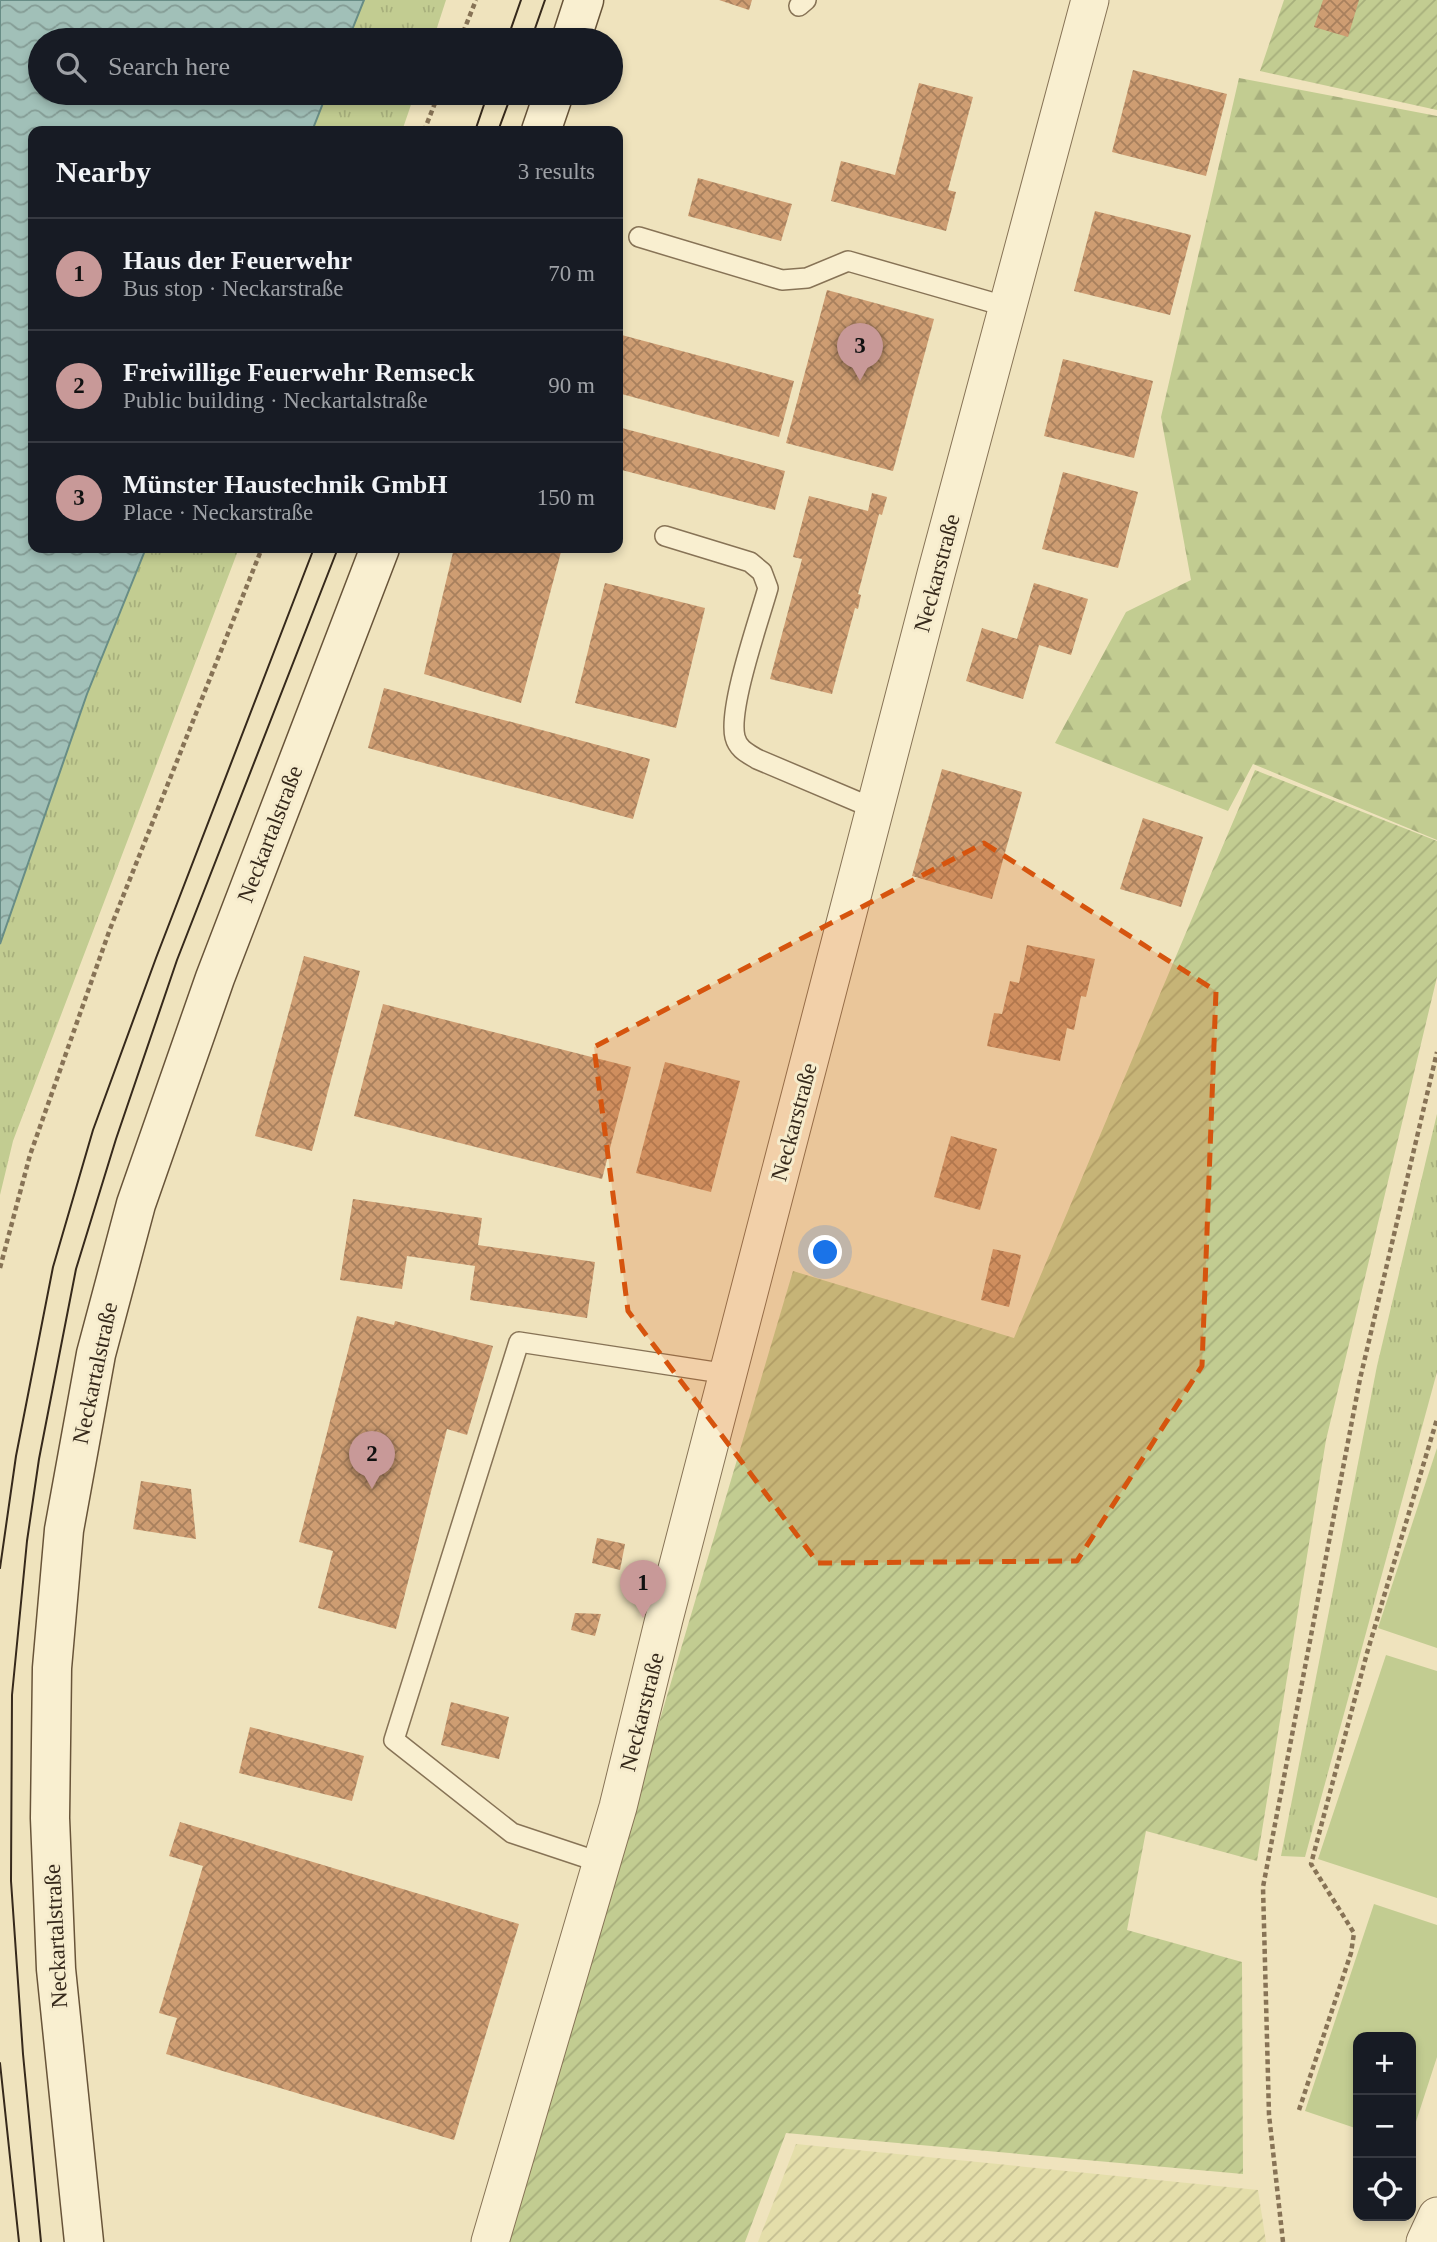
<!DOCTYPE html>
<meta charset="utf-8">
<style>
:root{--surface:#171b24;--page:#20242c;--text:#f1f3f6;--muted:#9ea1a6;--line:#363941;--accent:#c89998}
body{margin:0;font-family:Georgia,serif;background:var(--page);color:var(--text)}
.controls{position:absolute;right:21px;bottom:21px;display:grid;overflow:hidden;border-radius:14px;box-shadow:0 4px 10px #0003}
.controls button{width:63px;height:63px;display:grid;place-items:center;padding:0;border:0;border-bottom:2px solid var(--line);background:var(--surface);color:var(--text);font:35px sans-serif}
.you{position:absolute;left:826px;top:1253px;width:24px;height:24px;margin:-18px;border:5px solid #fff;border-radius:50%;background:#1a73e8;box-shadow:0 0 0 10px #1a73e833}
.badge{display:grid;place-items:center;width:46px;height:46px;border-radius:50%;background:var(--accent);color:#111;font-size:23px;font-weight:700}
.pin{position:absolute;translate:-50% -58px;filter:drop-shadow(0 2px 4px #0008)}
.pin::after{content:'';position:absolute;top:37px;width:24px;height:21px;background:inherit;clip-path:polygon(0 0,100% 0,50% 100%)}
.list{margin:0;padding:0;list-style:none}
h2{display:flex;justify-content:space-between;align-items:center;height:91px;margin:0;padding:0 28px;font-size:30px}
h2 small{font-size:23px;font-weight:400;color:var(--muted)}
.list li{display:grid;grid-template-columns:46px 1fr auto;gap:21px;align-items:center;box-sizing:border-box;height:112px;padding:0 28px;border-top:2px solid var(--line)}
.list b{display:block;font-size:26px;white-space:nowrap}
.list p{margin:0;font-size:23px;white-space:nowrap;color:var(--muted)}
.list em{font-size:23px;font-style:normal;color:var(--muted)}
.icon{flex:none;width:38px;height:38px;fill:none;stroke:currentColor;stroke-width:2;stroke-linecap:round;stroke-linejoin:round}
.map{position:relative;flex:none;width:1437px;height:2242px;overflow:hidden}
.search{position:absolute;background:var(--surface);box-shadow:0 4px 10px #0003;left:28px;top:28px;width:595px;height:77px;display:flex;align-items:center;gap:18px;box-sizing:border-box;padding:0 24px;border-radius:38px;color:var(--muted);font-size:26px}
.panel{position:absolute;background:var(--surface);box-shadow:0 4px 10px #0003;left:28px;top:126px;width:595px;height:427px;border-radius:14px}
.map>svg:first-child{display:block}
.farmland{fill:url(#farmland-furrows)}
.grass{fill:url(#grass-tufts)}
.forest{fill:url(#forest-firs)}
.garden{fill:url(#garden-furrows)}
.pitch{fill:#c2cc91}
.water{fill:url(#water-waves);stroke:#688d86;stroke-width:2}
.building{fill:url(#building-cross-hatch)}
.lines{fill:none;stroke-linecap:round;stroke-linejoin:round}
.lane-casing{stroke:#877356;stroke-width:22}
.street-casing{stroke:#877356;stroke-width:39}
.secondary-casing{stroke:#685439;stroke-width:41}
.path{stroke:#877356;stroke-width:4.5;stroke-dasharray:5 3.5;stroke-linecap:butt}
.lane{stroke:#f9efd0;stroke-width:19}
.street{stroke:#f9efd0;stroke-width:37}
.secondary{stroke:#f9efd0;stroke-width:38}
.tram{stroke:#36291b;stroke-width:2}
.marked{fill:#d6540e;fill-opacity:0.2;stroke:#d6540e;stroke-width:5;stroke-dasharray:14 9;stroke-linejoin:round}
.labels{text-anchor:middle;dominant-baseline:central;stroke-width:6;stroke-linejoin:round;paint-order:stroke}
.street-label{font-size:23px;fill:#36291b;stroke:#f6eccd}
</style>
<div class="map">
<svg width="1437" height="2242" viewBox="0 0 1437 2242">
<defs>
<pattern id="farmland-furrows" width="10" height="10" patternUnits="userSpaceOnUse" patternTransform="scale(1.75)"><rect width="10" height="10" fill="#e4deaa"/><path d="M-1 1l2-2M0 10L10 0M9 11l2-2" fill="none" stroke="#c4be92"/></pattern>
<pattern id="grass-tufts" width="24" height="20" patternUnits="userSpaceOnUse" patternTransform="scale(1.75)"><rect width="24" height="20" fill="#c2cc91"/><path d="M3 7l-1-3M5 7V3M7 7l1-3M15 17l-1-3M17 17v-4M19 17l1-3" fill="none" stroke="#a7af7c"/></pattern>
<pattern id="forest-firs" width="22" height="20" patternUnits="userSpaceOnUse" patternTransform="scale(1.75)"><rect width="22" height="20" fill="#c2cc91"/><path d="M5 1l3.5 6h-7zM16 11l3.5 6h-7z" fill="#a7af7c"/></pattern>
<pattern id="garden-furrows" width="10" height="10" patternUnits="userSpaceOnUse" patternTransform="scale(1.75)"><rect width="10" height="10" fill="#c2cc91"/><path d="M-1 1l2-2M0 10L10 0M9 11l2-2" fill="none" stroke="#a7af7c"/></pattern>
<pattern id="water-waves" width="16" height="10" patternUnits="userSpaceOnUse" patternTransform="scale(1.75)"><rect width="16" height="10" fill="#a1c0b8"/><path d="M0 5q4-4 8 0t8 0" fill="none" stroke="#849c95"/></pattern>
<pattern id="building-cross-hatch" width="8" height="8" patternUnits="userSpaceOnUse" patternTransform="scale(1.75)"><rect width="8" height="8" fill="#ce9d72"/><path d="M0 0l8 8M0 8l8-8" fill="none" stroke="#a8805d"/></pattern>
</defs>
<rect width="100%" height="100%" fill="#efe3bd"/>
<!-- farmland -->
<polygon class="farmland" points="796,2144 1258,2190 1266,2242 758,2242"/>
<!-- grass -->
<g class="grass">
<polygon points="364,0 446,0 433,40 348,40"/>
<polygon points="327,93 415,93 402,131 312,131"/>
<polygon points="146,548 239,548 13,1141 0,1195 0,944 87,694"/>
<polygon points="1437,1114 1437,1372 1305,1857 1281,1856 1377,1366"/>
</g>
<!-- forest -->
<polygon class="forest" points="1239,78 1437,116 1437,840 1253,764 1228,811 1055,743 1126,612 1191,580 1161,417"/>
<!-- garden -->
<g class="garden">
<polygon points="1284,0 1437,0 1437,110 1260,71"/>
<polygon points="1255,770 1437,841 1437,977 1326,1440 1257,1861 1146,1831 1127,1930 1242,1962 1243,2174 786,2133 745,2242 505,2242 793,1271 1014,1338"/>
</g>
<!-- pitch -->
<g class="pitch">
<polygon points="1437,1448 1437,1648 1378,1628"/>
<polygon points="1386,1655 1437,1671 1437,1898 1318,1859"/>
<polygon points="1374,1904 1437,1925 1437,2057 1411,2137 1411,2037 1358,2037 1358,2129 1305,2111"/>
</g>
<!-- water -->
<polygon class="water" points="0,0 364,0 348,40 40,40 40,93 327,93 312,131 33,131 33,548 146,548 87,694 0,944"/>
<!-- building -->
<g class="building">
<polygon points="719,0 752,0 749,10"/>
<polygon points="1323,0 1359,0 1348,37 1314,27"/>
<polygon points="1133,70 1227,94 1206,176 1112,152"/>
<polygon points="919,83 973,97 948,190 956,192 946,231 831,201 841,161 895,175"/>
<polygon points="698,178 792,204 781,241 688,216"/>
<polygon points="1095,211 1191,235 1170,315 1074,291"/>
<polygon points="827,290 934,319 893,471 786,443"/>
<polygon points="618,334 794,381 779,437 618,393"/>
<polygon points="1063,359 1153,381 1134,458 1044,436"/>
<polygon points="618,427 785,471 775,510 618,469"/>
<polygon points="1063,472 1138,492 1118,568 1042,549"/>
<polygon points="872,493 887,497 882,515 879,514 858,594 861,595 858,609 855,608 832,694 770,679 802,559 793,557 809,496 868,511"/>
<polygon points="454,548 562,548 521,703 424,674"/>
<polygon points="605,583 705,608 676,728 575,703"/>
<polygon points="1034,583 1088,599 1071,655 1039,645 1023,699 966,681 982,628 1017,639"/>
<polygon points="384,688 650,759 633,819 368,748"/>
<polygon points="942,769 1022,792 992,899 912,876"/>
<polygon points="1143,818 1203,837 1181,907 1120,889"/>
<polygon points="1027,945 1095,959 1086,997 1081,996 1074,1030 1067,1028 1060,1061 987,1046 994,1013 1002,1014 1010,981 1019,983"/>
<polygon points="304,956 360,971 312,1151 255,1136"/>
<polygon points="383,1004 631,1067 602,1179 354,1116"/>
<polygon points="665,1062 740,1081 711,1192 636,1173"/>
<polygon points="951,1136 997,1149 980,1210 934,1197"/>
<polygon points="353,1199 482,1218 478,1245 595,1262 587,1318 470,1300 475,1266 407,1256 402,1289 340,1280"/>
<polygon points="993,1249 1021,1255 1009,1307 981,1300"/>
<polygon points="357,1316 394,1325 395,1321 493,1346 467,1435 447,1429 396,1629 318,1608 333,1551 299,1542"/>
<polygon points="141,1481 191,1489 196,1539 133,1529"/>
<polygon points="597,1538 625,1544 620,1570 592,1563"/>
<polygon points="575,1613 601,1614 595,1636 571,1630"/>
<polygon points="451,1702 509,1717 499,1759 441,1745"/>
<polygon points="250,1727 364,1756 352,1801 239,1773"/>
<polygon points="180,1822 519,1924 454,2140 166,2054 177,2018 159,2013 203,1866 169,1856"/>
</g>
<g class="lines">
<!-- lane casing -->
<g class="lane-casing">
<g id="lane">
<polyline points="799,6 806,0"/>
<polyline points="639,237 782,280 807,278 848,261 1008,307"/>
<path d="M665,536L750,562L762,572L768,588C759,620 728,708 735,737C738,749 747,753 757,759L875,809"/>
<polyline points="602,1863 512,1833 394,1740 519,1342 728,1374"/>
</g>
</g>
<!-- street casing -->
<g class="street-casing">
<g id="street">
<polyline points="490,2242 618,1807 664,1619 936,574 1090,0"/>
<polyline points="1425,2242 1437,2216"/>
</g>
</g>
<!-- secondary casing -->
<g class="secondary-casing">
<g id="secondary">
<polyline points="571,40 584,0"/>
<polyline points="541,131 554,93"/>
<polyline points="84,2242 56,1969 50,1818 52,1668 64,1530 96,1354 136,1204 215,978 380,548"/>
</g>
</g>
<!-- path -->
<g class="path">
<polyline points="460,40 476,0"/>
<polyline points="424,131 439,93"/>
<polyline points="0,1268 30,1155 110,929 262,548"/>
<polyline points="1299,2110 1351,1953 1354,1933 1311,1864 1367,1653 1437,1419"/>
<polyline points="1283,2242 1269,2115 1263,1887 1360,1379 1437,1052"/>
</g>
<!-- lane -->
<use href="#lane" class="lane"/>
<!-- street -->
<use href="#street" class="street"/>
<!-- secondary -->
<use href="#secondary" class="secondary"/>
<!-- tram -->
<g class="tram">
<polyline points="507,40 521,0"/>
<polyline points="531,40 545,0"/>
<polyline points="475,131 488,93"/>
<polyline points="498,131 512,93"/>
<polyline points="0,1568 16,1456 53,1267 93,1130 156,958 314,548"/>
<polyline points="0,2063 19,2242"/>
<polyline points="41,2242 23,2054 11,1881 12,1695 27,1541 39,1459 76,1269 116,1139 177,960 338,548"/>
</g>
</g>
<!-- marked area -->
<path class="marked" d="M984,843L1216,991L1202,1366L1077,1561L818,1563L628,1311L594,1047Z"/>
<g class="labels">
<!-- street labels -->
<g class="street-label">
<text transform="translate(937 573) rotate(-75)">Neckarstraße</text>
<text transform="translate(270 834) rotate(-69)">Neckartalstraße</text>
<text transform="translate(794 1122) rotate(-75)">Neckarstraße</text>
<text transform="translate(95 1373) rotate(-78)">Neckartalstraße</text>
<text transform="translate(642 1712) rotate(-76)">Neckarstraße</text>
<text transform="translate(56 1936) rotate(-93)">Neckartalstraße</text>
</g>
</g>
</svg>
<div class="controls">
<button>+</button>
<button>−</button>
<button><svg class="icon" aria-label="locate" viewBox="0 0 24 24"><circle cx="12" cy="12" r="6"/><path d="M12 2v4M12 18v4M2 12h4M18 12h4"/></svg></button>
</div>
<div class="you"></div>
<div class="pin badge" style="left:643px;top:1618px">1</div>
<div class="pin badge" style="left:372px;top:1489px">2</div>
<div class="pin badge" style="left:860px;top:381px">3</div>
<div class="search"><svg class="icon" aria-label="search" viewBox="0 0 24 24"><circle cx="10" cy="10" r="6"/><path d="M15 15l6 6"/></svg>Search here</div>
<section class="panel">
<h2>Nearby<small>3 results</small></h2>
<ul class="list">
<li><span class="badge">1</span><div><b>Haus der Feuerwehr</b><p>Bus stop · Neckarstraße</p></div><em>70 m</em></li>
<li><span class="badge">2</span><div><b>Freiwillige Feuerwehr Remseck</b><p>Public building · Neckartalstraße</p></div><em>90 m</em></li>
<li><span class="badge">3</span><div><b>Münster Haustechnik GmbH</b><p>Place · Neckarstraße</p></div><em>150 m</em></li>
</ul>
</section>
</div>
